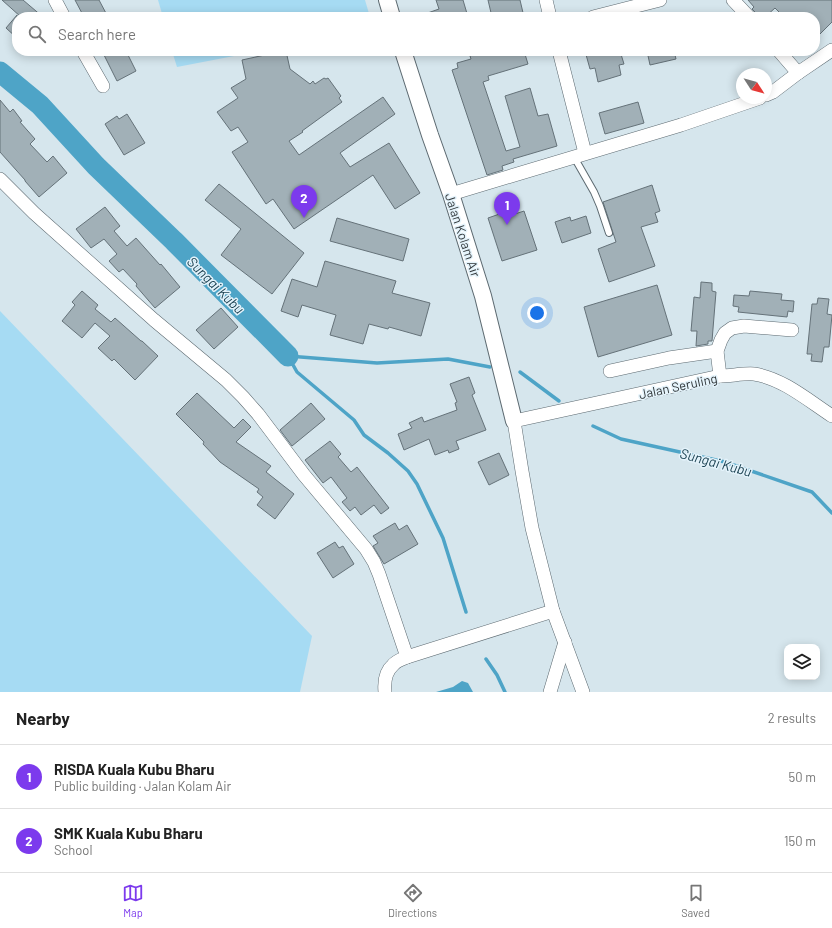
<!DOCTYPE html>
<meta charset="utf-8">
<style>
:root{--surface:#fff;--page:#f6f6f6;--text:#222;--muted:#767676;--line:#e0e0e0;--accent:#7c3aed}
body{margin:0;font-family:Barlow,sans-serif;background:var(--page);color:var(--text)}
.controls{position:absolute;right:12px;bottom:12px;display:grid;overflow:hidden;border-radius:8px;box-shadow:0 2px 10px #0003}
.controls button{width:36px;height:36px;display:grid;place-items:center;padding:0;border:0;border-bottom:1px solid var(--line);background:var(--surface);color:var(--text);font:20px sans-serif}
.compass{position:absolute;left:736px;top:68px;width:36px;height:36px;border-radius:50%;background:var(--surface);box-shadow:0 2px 10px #0003;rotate:126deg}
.you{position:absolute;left:537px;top:313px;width:14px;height:14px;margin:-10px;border:3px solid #fff;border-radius:50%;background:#1a73e8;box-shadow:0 0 0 6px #1a73e833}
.badge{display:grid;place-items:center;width:26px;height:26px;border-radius:50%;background:var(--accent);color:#fff;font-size:13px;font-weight:700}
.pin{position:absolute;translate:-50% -33px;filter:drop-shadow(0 1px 2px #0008)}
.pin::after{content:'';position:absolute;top:21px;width:14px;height:12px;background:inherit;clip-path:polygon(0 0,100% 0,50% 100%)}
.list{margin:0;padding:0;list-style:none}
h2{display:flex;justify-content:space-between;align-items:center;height:52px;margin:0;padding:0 16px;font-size:17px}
h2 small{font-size:13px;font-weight:400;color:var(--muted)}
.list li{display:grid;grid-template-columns:26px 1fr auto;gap:12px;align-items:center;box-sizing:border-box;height:64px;padding:0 16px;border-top:1px solid var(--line)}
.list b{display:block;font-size:15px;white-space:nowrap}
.list p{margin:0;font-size:13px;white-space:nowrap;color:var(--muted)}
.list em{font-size:13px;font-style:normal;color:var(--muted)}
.icon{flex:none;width:22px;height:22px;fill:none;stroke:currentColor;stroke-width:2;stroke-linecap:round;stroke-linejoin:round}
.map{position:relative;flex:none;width:832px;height:692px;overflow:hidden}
.search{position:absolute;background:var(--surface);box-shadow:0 2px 10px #0003;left:12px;right:12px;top:12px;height:44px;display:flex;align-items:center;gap:10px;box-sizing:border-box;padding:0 14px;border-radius:16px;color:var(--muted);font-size:15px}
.sheet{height:180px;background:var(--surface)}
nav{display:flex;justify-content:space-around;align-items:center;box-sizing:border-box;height:56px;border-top:1px solid var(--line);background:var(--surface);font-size:11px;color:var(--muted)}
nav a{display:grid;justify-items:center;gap:2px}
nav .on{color:var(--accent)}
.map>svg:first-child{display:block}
.green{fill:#a6dbf3}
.water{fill:#4ea4c7}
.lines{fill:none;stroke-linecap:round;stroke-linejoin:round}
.stream{stroke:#4ea4c7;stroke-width:3.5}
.river{stroke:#4ea4c7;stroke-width:21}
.building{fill:#a1b0b7;stroke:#657279}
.service-casing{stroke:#5d6a71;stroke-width:8}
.minor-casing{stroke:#5d6a71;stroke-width:14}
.tertiary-casing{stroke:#5d6a71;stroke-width:18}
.service{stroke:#fff;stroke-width:6}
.minor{stroke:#fff;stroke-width:13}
.tertiary{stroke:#fff;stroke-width:16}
.labels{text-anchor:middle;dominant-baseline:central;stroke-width:3;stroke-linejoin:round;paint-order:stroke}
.street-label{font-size:13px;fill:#31373a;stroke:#e4f3fb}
.water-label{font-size:14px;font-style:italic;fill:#1d4353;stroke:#e4f3fb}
</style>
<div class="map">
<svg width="832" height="692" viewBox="0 0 832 692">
<rect width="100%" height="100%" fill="#d6e6ed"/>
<!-- green -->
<g class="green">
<polygon points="158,0 365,0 370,17 163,17"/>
<polygon points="172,51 260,51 177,67"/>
<polygon points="0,311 312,636 300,692 0,692"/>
</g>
<!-- water -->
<polygon class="water" points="462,681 468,683 473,692 436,692 453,687"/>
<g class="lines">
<!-- stream -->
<g class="stream">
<polyline points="288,356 297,372 354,420 364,435 388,453 408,471 417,484 443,538 466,612"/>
<polyline points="288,356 377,363 448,359 490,367"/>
<polyline points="520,372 559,401"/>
<polyline points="593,426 621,439 725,462 812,492 832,513"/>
<polyline points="486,659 497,675 505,692"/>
</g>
<!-- river -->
<polyline class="river" points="0,72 40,105 96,166 174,241 288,356"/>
</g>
<!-- building -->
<g class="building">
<polygon points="2,0 23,0 43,17 21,17"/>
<polygon points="75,0 99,0 108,17 84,17"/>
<polygon points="436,0 463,0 468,17 422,17 422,15 439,9"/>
<polygon points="488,0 520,0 524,17 492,17"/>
<polygon points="748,0 832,0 832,22 815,39 815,17 784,17 775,8 765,17 757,17 755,12 752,9 754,7"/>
<polygon points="17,15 17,38 6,28"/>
<polygon points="102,51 126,51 136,71 117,81"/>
<polygon points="283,51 286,51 290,69 310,84 313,81 315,84 324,78 326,79 328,78 341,96 339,98 342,102 302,131 303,132 289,141 299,155 383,97 395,114 340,153 350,167 389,143 420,193 395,209 373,175 294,229 273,199 266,204 232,152 248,142 238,127 231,131 217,112 238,98 231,88 246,79 242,60"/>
<polygon points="485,51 524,51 528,64 488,76 489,80 483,82 506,151 520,147 505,96 530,88 538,116 548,114 557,146 513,159 514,162 502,166 503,170 487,175 452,70 458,68 457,63 471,59 470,56"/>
<polygon points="585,51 620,51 624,64 619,65 621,75 598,82 595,68 590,69"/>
<polygon points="647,51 674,51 676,59 650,65"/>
<polygon points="0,100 10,112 13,109 22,121 20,122 35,139 30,144 47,162 53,156 67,173 39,197 25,181 25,180 0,152"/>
<polygon points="638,102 644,123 605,134 599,113"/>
<polygon points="127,114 145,143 124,155 105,124 117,116 119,119"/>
<polygon points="219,184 304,253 272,294 221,255 241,229 205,200"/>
<polygon points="652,185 660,211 655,213 658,222 641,227 655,266 609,282 598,249 616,242 603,202"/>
<polygon points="105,207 120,226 114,231 127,246 136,238 160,265 161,264 180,287 155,308 136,286 137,284 123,269 119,272 109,261 117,254 104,239 91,248 76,229"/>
<polygon points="511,210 512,215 524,211 537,250 502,261 488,218"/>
<polygon points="586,216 591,233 562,243 555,222 570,217 571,221"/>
<polygon points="337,218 409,239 403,261 330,241"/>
<polygon points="325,261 396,281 392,293 430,303 421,336 389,327 388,329 369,324 363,344 330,335 336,315 302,305 298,317 281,311 292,279 317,287"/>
<polygon points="701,282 712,283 712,291 716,292 712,341 708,341 708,344 696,346 697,331 691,331 694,297 700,298"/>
<polygon points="657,285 672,335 598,357 584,307"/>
<polygon points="82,291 98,305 95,309 111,322 115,318 141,341 142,341 158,356 135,380 114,359 112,361 98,348 110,336 95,323 82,338 62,321 75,305 72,302"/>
<polygon points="750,291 782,294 781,300 794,301 793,312 788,311 787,317 738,312 739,307 733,306 734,295 749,296"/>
<polygon points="818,298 829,299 827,314 832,315 829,347 824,347 822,362 811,361 812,354 807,354 812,304 817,304"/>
<polygon points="221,308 238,327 214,349 196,330"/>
<polygon points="469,377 475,393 472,395 486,430 456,441 459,449 449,453 448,450 435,455 429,439 404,450 398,434 412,428 409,423 422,417 424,422 457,410 455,403 457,402 450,384"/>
<polygon points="197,393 234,428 243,419 251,427 236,442 271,466 266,472 294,494 275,519 257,505 263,497 257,492 259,489 220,462 203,444 204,442 176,414"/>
<polygon points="311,403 325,419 292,446 280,430"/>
<polygon points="330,441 341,454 338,457 351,472 357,467 389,508 381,514 374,505 361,515 355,507 350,511 342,502 347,498 331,477 323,483 305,460"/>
<polygon points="499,453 509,475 489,485 478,462"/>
<polygon points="395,523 399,530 407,525 418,544 384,564 373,546 378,543 373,536"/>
<polygon points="335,542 339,548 343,546 354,564 333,578 317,553"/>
</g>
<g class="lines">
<!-- service casing -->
<g class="service-casing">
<polyline id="service" points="574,157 594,192 600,206 609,233"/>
</g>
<!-- minor casing -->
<g class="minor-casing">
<g id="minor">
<polyline points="55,0 64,17"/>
<polyline points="546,0 550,17"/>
<polyline points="733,0 749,17"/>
<polyline points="593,17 660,0"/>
<polyline points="83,51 103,86"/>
<polyline points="559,51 585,153"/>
<polyline points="779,51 798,73"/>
<polyline points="766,95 773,92 798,73 832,50"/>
<polyline points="0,179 34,213 154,320 226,380 243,397 258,414 304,475 366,549 374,562 379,574 407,657"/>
<polyline points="451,194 681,125 760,98"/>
<polyline points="610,371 669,358 717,351"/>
<polyline points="720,376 717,351 721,340 725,333 732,328 744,326 792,330"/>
<path d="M385,692C384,682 385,672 393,665C396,661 402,659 407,657L553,611"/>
<polyline points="550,692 565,642"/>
<path d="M583,692L553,611L532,528L522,471L514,421L720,376C730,376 745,373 754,374C782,378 809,401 832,416"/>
</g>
</g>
<!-- tertiary casing -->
<g class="tertiary-casing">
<g id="tertiary">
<polyline points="387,0 392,17"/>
<polyline points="403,51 430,135 451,194 483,296 514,421"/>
</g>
</g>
<!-- service -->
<use href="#service" class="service"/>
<!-- minor -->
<use href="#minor" class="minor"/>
<!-- tertiary -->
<use href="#tertiary" class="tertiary"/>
</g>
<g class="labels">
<!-- street labels -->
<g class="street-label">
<text transform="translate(463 235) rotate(72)">Jalan Kolam Air</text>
<text transform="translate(678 386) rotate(-12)">Jalan Seruling</text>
</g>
<!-- water labels -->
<g class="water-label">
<text transform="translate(216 285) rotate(45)">Sungai Kubu</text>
<text transform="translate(716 462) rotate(15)">Sungai Kubu</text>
</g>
</g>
</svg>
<div class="controls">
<button><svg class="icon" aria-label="layers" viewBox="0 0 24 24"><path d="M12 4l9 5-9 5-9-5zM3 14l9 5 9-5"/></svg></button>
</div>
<svg class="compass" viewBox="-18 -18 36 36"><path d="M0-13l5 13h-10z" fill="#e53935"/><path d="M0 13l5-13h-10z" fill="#767676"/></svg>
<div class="you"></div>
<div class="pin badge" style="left:507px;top:225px">1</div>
<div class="pin badge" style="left:304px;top:218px">2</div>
<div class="search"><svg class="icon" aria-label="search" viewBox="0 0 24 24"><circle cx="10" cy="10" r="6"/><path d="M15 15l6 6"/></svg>Search here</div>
</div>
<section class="sheet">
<h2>Nearby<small>2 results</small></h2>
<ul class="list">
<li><span class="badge">1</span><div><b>RISDA Kuala Kubu Bharu</b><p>Public building · Jalan Kolam Air</p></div><em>50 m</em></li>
<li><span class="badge">2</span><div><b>SMK Kuala Kubu Bharu</b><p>School</p></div><em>150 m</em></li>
</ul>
</section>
<nav>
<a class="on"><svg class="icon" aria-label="map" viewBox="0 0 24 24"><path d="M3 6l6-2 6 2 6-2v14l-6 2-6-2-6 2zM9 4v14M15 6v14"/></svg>Map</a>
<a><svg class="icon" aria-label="directions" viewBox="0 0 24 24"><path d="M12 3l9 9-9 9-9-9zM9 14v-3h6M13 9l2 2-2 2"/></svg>Directions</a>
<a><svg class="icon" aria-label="saved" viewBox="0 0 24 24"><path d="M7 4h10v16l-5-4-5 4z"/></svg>Saved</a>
</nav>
